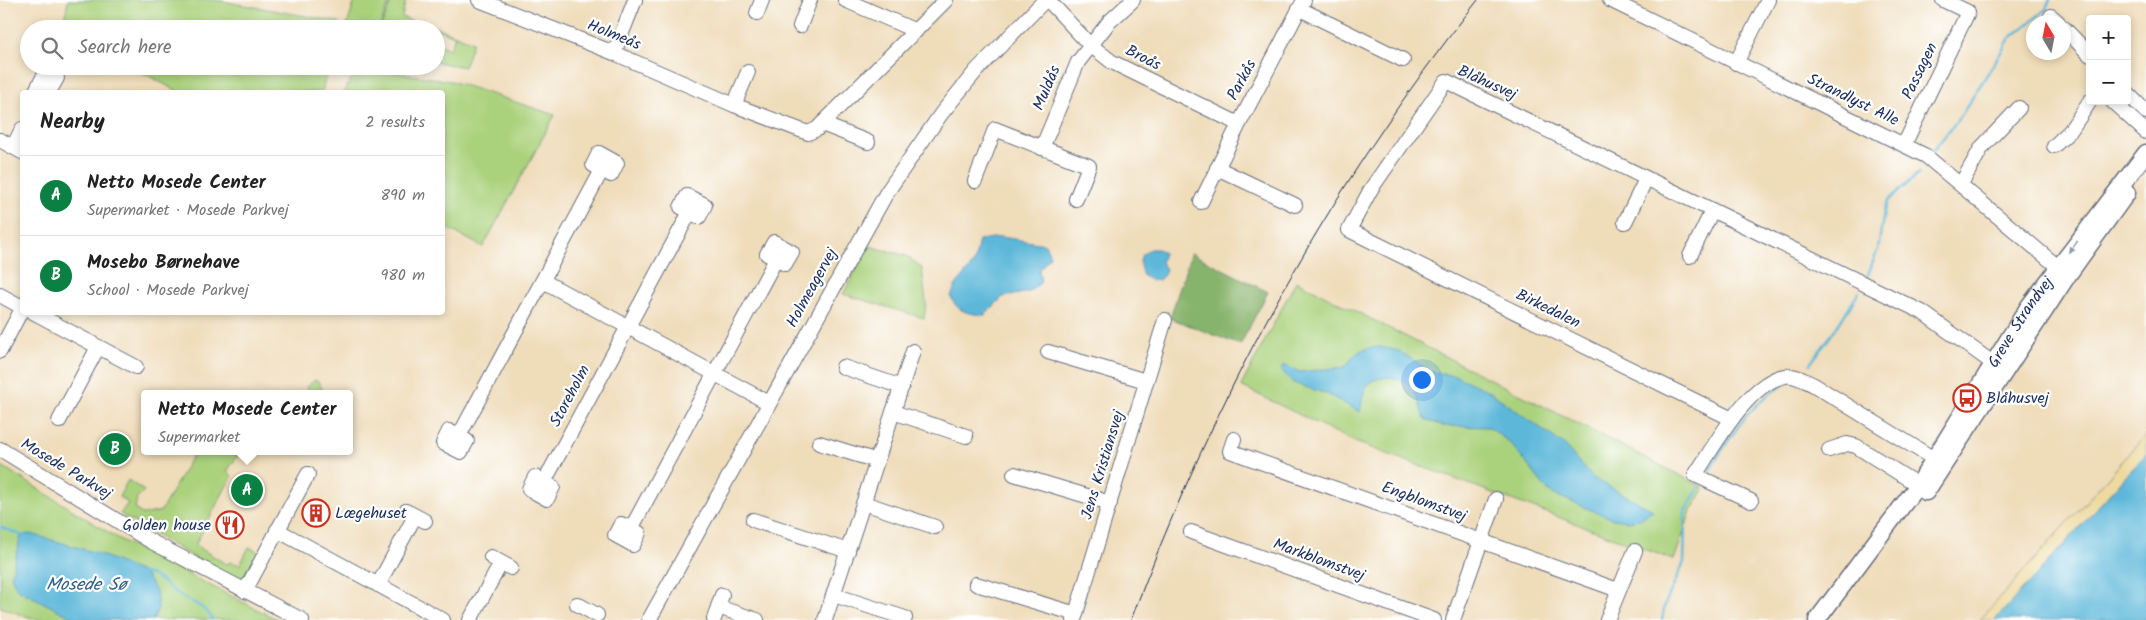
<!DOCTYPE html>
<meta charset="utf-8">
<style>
:root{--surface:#fff;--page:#f6f6f6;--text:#222;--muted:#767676;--line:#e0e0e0;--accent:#0b8043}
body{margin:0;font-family:Kalam,sans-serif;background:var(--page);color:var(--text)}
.controls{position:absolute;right:15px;top:15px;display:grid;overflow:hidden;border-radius:5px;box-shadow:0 2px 8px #0003}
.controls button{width:45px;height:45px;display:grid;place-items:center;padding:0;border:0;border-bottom:1px solid var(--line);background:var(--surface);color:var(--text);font:25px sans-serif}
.compass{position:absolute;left:2026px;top:15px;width:45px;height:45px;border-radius:50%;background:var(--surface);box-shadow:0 2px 8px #0003;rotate:350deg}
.you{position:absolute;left:1421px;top:379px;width:18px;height:18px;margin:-12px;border:4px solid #fff;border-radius:50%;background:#1a73e8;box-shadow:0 0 0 8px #1a73e833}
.badge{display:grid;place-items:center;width:32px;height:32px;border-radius:50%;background:var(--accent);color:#fff;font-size:16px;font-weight:700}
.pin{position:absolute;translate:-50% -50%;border:2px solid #fff;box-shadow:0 1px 5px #0006}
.popup{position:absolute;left:141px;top:390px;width:212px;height:65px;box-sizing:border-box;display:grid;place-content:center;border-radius:5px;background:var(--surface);filter:drop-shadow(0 1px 4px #0005);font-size:16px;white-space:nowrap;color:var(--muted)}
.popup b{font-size:19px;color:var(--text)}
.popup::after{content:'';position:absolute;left:50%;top:100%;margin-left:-10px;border:10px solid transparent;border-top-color:var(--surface)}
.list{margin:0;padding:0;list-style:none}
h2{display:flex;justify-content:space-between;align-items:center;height:65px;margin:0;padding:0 20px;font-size:21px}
h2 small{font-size:16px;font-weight:400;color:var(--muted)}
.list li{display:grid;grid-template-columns:32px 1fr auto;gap:15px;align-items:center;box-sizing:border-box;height:80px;padding:0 20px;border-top:1px solid var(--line)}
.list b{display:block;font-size:19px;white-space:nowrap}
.list p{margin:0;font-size:16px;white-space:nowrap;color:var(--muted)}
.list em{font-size:16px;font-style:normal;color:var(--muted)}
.icon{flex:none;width:28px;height:28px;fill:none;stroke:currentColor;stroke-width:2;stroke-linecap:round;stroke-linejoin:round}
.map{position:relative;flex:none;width:2146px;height:620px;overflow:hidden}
.search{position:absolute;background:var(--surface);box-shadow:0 2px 8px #0003;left:20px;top:20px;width:425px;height:55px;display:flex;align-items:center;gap:12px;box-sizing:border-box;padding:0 18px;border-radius:28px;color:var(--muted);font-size:19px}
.panel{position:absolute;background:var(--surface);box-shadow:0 2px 8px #0003;left:20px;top:90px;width:425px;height:225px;border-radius:5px}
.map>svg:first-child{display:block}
.green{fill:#aad27c;stroke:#62806d}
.forest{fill:#87b46c;stroke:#517265}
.sand{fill:#eeda9e;stroke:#84847e}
.water{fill:#5bb7d9;stroke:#3b739c}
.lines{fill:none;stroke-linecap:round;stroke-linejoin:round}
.stream{stroke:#5bb7d9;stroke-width:2.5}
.minor-casing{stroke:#656c7e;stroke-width:16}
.major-casing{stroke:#656c7e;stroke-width:19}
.minor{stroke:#fff;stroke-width:14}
.major{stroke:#fff;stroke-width:16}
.tram{stroke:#1b2f5e;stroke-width:1}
.oneway{fill:#8d97ae}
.labels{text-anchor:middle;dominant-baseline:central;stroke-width:4.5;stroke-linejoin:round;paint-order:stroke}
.street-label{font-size:16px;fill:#1b2f5e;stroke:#fff}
.poi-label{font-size:16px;fill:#1b2f5e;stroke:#fff;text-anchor:start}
.water-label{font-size:18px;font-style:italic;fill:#315f89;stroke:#fff}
</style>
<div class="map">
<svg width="2146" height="620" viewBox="0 0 2146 620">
<rect width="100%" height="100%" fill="#fff"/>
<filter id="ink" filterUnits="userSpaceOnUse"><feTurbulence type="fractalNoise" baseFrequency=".02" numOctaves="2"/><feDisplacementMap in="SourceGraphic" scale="10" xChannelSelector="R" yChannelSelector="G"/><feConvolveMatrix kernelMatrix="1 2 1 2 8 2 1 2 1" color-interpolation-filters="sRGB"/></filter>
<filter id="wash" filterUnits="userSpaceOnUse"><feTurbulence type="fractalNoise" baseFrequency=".0096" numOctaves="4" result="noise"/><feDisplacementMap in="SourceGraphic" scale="20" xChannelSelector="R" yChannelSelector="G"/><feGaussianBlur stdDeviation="1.12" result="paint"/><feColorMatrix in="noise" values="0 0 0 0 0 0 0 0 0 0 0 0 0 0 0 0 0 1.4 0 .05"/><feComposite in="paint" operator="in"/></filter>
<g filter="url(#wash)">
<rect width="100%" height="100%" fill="#efdcb9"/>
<!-- green -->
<g class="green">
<polygon points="68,0 216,0 339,22 338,29 63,29"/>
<polygon points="355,0 390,0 379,29 346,29"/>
<polygon points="392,0 406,0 402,17 425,26 424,29 380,29"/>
<polygon points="436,27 473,42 464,67 436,62 436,43 450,49 455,36 436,29"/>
<polygon points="130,66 328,66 322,92 179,92"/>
<polygon points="358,67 451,81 555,115 483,247 443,226 442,92 344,92"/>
<polygon points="869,246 907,256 922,268 926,303 924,318 843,294"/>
<polygon points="1296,281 1705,488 1691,511 1674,560 1355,442 1241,386"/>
<polygon points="315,380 319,382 324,394 311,394 306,387"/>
<polygon points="195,451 241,451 227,471 232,476 195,545 226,564 231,562 240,565 249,547 257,551 259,556 252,569 241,580 227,577 120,514 128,503 119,497 128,480 144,491 137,498 135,509 143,515 161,511"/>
<polygon points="0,465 119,539 278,620 37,620 0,607"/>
</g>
<!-- forest -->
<polygon class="forest" points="1191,253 1268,292 1240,345 1170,318"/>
<!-- sand -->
<polygon class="sand" points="2146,435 2146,454 1995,620 1980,620"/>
<!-- water -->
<g class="water">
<path d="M1001,237L1045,244L1050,256L1039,270L1041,282L1029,292L1003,297L985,315C969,314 956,312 951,296L956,285L974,263L979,240Z"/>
<path d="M1151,249H1158L1164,253L1161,262L1166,269L1164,275L1159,280H1151L1143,276C1139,264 1137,254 1151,249Z"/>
<path d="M1380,347L1399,351L1432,372L1456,376L1489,391L1564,445L1593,478L1653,510L1640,519L1628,521L1613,519L1550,493L1510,443L1489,427L1442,426L1425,419C1420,410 1419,398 1414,390C1404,376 1379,373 1368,385C1362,391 1362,404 1360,412L1327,394L1293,383L1281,370L1283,365L1300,372L1345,367C1357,352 1359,348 1380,347Z"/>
<polygon points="2146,454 2146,620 1995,620"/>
<polygon points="31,534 97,553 144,573 156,591 158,608 153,620 77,620 17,589 11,576 21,535"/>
</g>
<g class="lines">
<!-- stream -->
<g class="stream">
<polyline points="1933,151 1962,114 2010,38 2038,16 2046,9 2050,0"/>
<polyline points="1867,277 1878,249 1884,211 1888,201 1919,173"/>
<polyline points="1810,364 1835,330 1859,292"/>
<path d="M1708,472C1731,437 1746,407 1783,385"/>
<polyline points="0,527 24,536"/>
<path d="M141,573C157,573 165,586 178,594C191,603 205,605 213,620"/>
<polyline points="1662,620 1665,604 1684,562 1685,511 1700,486"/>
</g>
</g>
</g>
<g filter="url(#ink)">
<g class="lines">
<!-- minor casing -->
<g class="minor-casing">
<g id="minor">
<polyline points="479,0 614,53 734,105 808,133 817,129 946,0"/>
<polyline points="845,0 916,31"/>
<polyline points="1048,0 1089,44 1112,62 1239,124"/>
<polyline points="1610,0 1926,156 2058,267"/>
<polyline points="1300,9 1403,60"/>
<polyline points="757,13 762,0"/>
<polyline points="2051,16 2058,22"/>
<polyline points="800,26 810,0"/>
<polyline points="2064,28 2090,55"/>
<polyline points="614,53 635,0"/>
<polyline points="1736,63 1768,0"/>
<polyline points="35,92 46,72 57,78 49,92"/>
<polyline points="2127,93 2146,112"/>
<polyline points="2112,101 2146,132"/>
<polyline points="734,105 748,72"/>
<polyline points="822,124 868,142"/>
<polyline points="0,140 22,152"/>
<polyline points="1904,145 1968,12 1943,0"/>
<polyline points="2054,146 2070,131 2090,101"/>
<polyline points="13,147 22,129"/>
<polyline points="1042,148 1078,62 1109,22 1133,0"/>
<polygon points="599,153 617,163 611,175 593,165"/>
<polyline points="1217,168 1295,205"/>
<polyline points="975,181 995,129 1089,166 1076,199"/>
<polyline points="1961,184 1982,147 2019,108"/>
<polygon points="687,196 705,205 699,217 681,207"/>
<polyline points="1201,202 1239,124 1304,0"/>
<polyline points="1625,222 1646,179"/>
<polygon points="774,242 792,252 785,264 767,254"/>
<polyline points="1690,256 1712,211"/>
<polyline points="543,281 769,403"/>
<polyline points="0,295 22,307"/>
<polyline points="33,312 136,367"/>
<polyline points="0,351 22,309"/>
<polyline points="1048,352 1146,381"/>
<polyline points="843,367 902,387"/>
<polyline points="893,412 966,436"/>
<polyline points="1732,419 1349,230 1371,189 1446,81 1922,312 1994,364"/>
<polyline points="59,421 98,347"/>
<polygon points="449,431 467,441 461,452 443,443"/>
<polyline points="459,436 602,170"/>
<polyline points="1234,439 1230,451 1618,590"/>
<polyline points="819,443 877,461"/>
<polyline points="0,449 152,542 302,620"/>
<polyline points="1829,450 1847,444 1856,446 1918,485"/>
<polyline points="1014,474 1110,503"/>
<polygon points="535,477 553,487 547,499 529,489"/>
<polyline points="544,482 690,212"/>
<path d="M1751,501L1695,475C1714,447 1748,382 1785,376C1795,374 1805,381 1814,385L1934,459"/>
<polyline points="864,503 935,527"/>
<polyline points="406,511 425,521"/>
<polyline points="753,520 848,551"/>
<polygon points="621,524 639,533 633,545 615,535"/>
<polyline points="631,529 776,259"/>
<polyline points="277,530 443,620"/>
<polyline points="1191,532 1434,620"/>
<polyline points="491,557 511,568"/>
<polyline points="976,584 1076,614"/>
<polyline points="378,585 415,516"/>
<polyline points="245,591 308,474"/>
<polyline points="834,595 905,618"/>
<polyline points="577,604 597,615"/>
<polyline points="718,607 757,620"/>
<polyline points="714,619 722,595"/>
<polyline points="470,620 501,563"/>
<polyline points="649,620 887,192 941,114 976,71 1045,0"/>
<polyline points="825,620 913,351"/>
<polyline points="1074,620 1165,320"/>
<polyline points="1453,620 1496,499"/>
<polyline points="1607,620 1635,551"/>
</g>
</g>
<!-- major casing -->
<g class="major-casing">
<g id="major">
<polyline points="1926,492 2068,275 2127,193"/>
<path id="s1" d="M1817,620L1918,485L2029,306L2146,153"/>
</g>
</g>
<!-- minor -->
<use href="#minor" class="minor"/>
<!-- major -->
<use href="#major" class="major"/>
<!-- tram -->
<path class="tram" d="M1131,620C1217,392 1327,190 1478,0"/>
</g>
<!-- one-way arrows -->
<defs><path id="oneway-solid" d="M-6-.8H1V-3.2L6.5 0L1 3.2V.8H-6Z" transform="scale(1.25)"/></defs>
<use class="oneway" href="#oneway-solid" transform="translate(2073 247) rotate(127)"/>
</g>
<!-- icons -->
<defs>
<g id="bus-ring" transform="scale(1.4375)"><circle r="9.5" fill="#fff" stroke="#c8321e" stroke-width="1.5"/><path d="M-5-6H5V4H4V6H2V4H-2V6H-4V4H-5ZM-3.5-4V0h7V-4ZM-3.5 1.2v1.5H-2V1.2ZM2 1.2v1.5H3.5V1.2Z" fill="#c8321e"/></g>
<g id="building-ring" transform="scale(1.4375)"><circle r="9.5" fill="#fff" stroke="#c8321e" stroke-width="1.5"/><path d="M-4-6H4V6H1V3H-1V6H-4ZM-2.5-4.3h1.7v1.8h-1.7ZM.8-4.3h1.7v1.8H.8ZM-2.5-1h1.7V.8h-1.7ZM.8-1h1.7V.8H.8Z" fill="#c8321e"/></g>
<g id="restaurant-ring" transform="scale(1.4375)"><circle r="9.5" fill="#fff" stroke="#c8321e" stroke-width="1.5"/><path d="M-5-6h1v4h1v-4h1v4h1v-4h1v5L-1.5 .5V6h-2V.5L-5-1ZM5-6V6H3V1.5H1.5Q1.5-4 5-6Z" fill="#c8321e"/></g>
</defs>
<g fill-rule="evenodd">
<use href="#bus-ring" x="1967" y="398"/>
<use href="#building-ring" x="316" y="513"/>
<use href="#restaurant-ring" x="230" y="525"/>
</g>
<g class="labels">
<!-- street labels -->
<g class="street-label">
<text transform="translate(614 35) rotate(22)">Holmeås</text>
<text transform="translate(1143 58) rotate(27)">Broås</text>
<text transform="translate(1920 71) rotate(-64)">Passagen</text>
<text transform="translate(1242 80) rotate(-62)">Parkås</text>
<text transform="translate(1487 83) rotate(24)">Blåhusvej</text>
<text transform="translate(1047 88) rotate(-67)">Muldås</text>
<text transform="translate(1853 100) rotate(26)">Strandlyst Alle</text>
<text transform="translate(812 288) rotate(-61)">Holmeagervej</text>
<text transform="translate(1548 309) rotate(26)">Birkedalen</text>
<text stroke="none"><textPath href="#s1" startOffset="361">Greve Strandvej</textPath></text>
<text transform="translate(570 396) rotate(-62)">Storeholm</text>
<text transform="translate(1103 465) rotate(-73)">Jens Kristiansvej</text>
<text transform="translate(66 469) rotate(31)">Mosede Parkvej</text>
<text transform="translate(1424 502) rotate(20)">Engblomstvej</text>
<text transform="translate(1319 560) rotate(20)">Markblomstvej</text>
</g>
<!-- poi labels -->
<g class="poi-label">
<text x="1986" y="398">Blåhusvej</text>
<text x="335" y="513">Lægehuset</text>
<text x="211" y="525" text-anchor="end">Golden house</text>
</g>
<!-- water labels -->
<g class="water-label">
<text x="86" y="585">Mosede Sø</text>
</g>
</g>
</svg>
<div class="controls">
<button>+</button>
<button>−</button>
</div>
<svg class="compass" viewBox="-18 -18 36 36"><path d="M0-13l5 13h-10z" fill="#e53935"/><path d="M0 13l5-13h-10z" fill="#767676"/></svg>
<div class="you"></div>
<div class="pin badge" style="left:247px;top:490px">A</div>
<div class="popup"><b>Netto Mosede Center</b>Supermarket</div>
<div class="pin badge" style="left:115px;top:449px">B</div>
<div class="search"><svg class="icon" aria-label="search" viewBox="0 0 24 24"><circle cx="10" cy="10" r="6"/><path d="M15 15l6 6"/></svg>Search here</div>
<section class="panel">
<h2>Nearby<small>2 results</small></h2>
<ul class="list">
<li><span class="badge">A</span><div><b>Netto Mosede Center</b><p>Supermarket · Mosede Parkvej</p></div><em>890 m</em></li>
<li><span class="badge">B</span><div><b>Mosebo Børnehave</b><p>School · Mosede Parkvej</p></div><em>980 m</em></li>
</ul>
</section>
</div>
